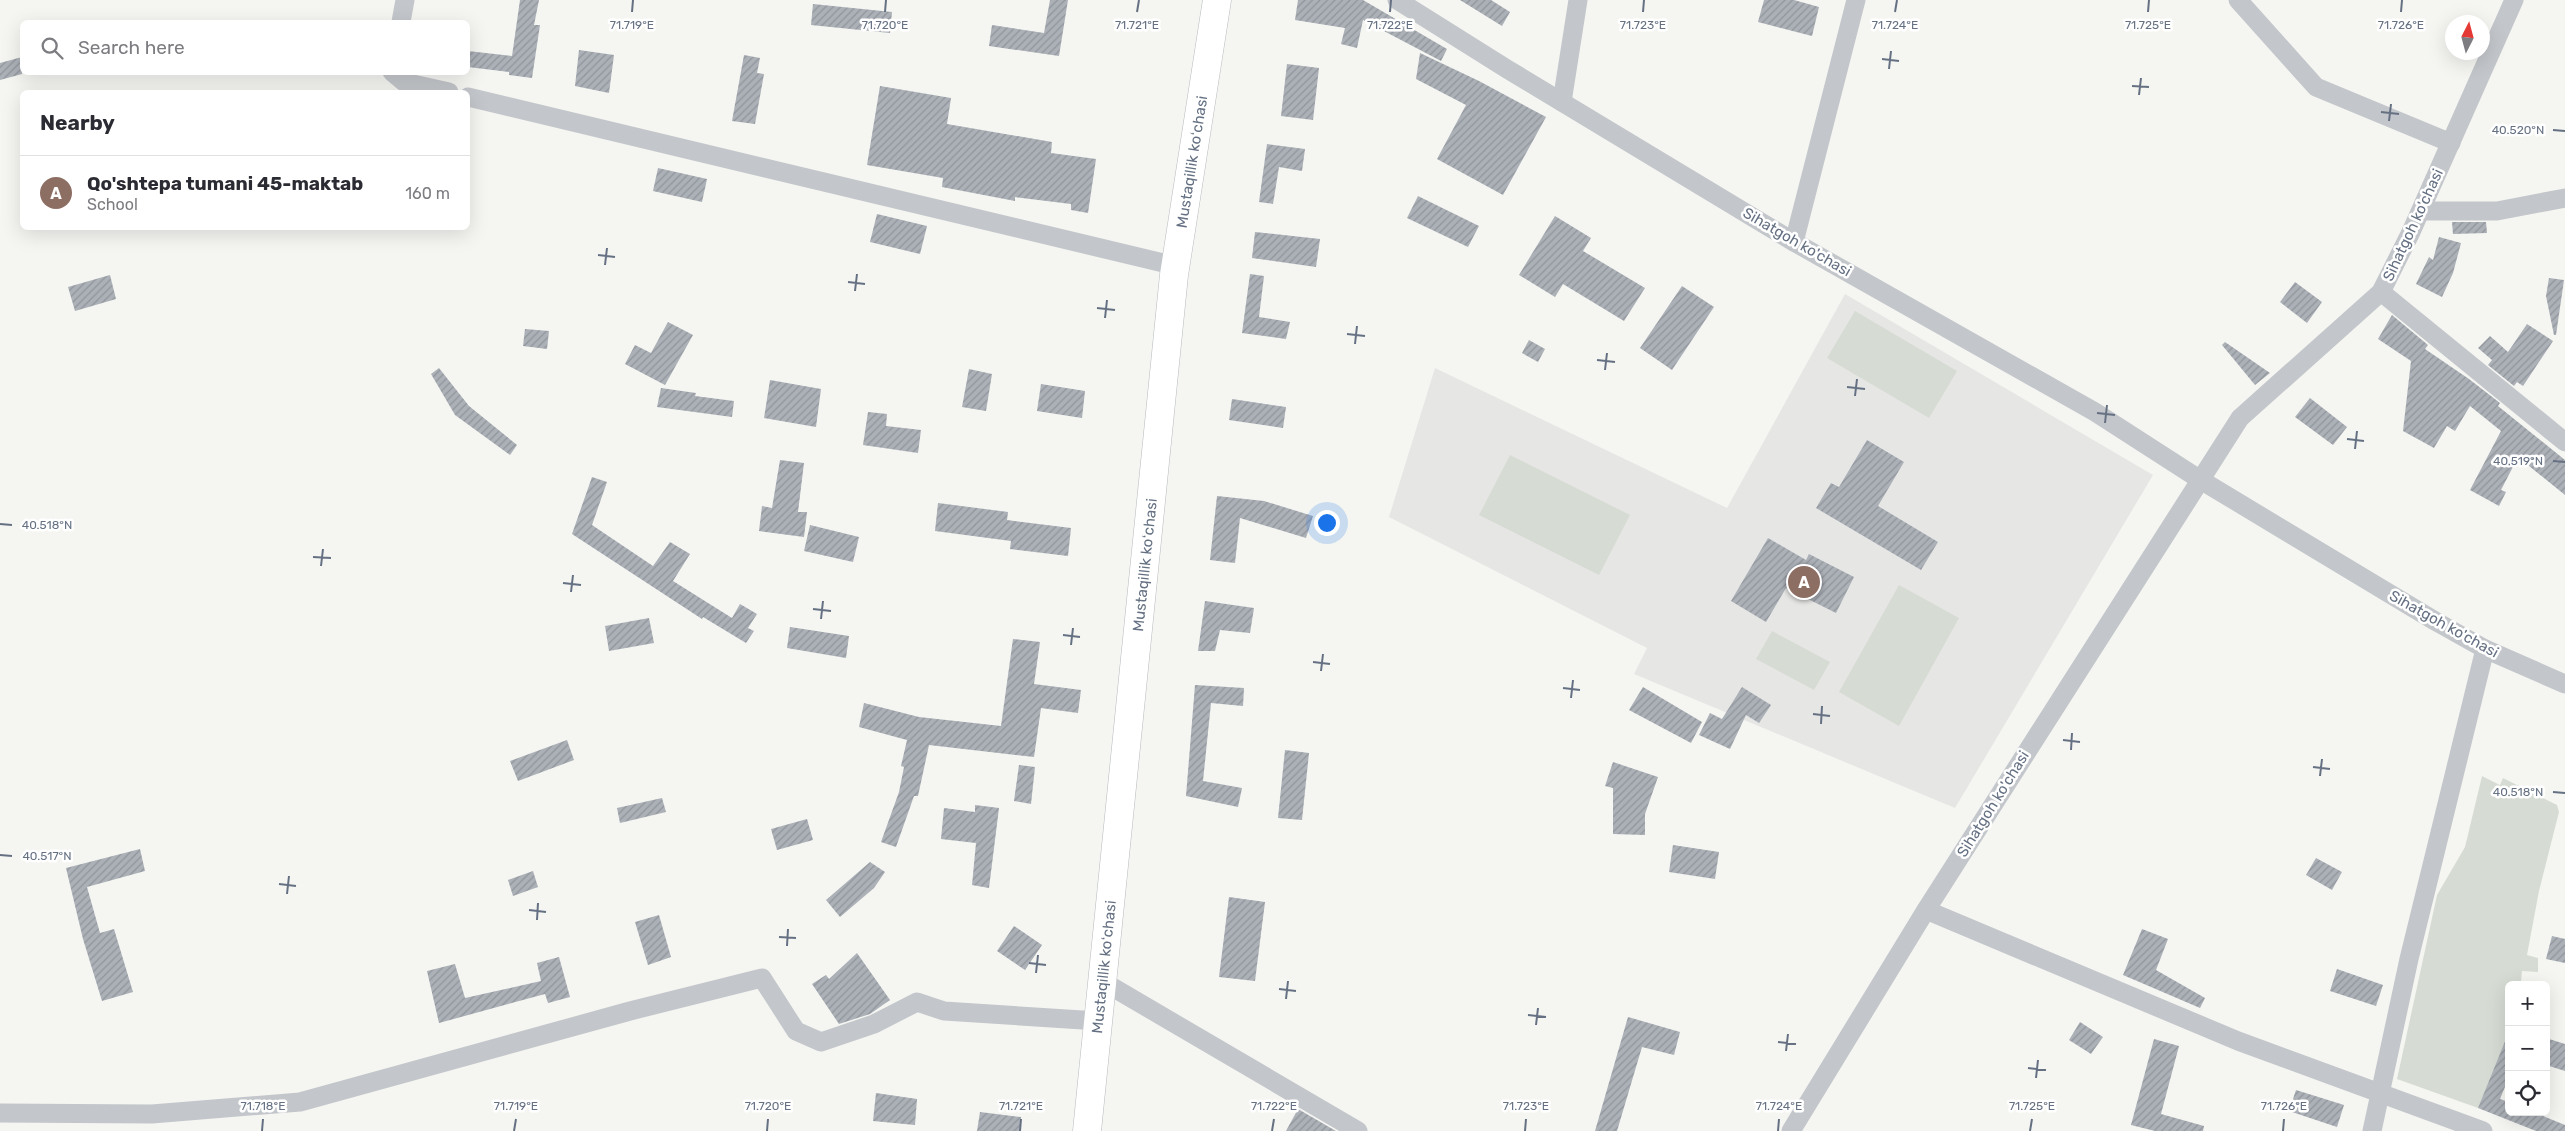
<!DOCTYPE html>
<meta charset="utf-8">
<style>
:root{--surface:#fff;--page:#f7f7f7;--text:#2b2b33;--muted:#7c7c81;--line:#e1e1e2;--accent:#e16b27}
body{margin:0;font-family:Rubik,sans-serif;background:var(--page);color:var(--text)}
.controls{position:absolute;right:15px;bottom:15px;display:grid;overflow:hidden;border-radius:8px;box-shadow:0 5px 20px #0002}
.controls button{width:45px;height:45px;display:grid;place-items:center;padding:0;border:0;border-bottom:1px solid var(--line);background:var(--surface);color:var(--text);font:25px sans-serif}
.compass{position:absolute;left:2445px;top:15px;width:45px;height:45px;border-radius:50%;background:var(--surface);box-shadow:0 5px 20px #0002;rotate:6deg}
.you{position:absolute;left:1326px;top:522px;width:18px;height:18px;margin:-12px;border:4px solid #fff;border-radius:50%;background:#1a73e8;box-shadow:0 0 0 8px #1a73e833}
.badge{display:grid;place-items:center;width:32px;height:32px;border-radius:50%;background:var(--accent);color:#fff;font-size:16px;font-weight:700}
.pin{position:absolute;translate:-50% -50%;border:2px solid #fff;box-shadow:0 1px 5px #0006}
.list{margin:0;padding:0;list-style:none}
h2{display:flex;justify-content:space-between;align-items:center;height:65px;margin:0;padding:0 20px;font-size:21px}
h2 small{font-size:16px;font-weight:400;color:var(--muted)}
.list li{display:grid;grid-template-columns:32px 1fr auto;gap:15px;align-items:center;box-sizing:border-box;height:75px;padding:0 20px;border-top:1px solid var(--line)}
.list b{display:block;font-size:19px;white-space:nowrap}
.list p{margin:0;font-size:16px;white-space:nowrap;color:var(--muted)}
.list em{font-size:16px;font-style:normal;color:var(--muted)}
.icon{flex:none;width:28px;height:28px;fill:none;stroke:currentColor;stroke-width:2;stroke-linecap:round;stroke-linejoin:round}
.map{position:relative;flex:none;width:2565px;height:1131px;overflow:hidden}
.search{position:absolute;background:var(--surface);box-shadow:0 5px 20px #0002;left:20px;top:20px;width:450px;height:55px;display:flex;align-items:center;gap:12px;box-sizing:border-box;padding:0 18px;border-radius:8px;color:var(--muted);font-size:19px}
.panel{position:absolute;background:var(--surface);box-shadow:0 5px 20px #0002;left:20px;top:90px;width:450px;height:140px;border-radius:8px}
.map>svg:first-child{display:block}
.built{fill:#e6e6e5}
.green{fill:#d6dcd3}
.building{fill:url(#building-hatch)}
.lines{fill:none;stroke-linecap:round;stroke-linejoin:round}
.primary-casing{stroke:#b6b9be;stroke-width:29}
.street{stroke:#c3c6ca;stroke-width:19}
.primary{stroke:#fff;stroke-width:28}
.ticks{fill:none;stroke:#657183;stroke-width:2}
.labels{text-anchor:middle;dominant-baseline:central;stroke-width:5;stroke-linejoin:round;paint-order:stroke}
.street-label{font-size:15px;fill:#657183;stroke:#fff}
.ticks-label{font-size:12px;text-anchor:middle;fill:#657183;stroke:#fff;stroke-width:5;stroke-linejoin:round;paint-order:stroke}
</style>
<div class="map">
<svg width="2565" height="1131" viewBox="0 0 2565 1131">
<defs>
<pattern id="building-hatch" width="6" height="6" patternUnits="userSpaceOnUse" patternTransform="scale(1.25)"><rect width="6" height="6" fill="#acb1b8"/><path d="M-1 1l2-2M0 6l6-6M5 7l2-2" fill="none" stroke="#90949b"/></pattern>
</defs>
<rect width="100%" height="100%" fill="#f5f6f2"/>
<!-- built -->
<polygon class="built" points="1845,294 2153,475 1955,808 1634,674 1647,648 1389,517 1435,368 1727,508"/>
<!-- green -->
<g class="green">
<polygon points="1855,311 1957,371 1929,418 1827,358"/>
<polygon points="1510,455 1630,515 1599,575 1479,515"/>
<polygon points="1899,585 1959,618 1899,726 1839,692"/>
<polygon points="1772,631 1830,662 1814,690 1756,659"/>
<polygon points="2482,776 2500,785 2503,778 2557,805 2559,812 2539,891 2527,955 2538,958 2538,972 2522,971 2521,981 2517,981 2517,985 2509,985 2509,1048 2478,1108 2397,1079 2437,895 2465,847"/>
</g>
<!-- building -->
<g class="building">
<polygon points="520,0 539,0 534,25 540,25 532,78 509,75 509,72 468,67 468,51 512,56"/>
<polygon points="1050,0 1068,0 1059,56 989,46 992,25 1044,33"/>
<polygon points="1298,0 1363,0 1447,49 1441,61 1363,20 1357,48 1341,44 1345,28 1295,20"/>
<polygon points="1460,0 1491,0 1510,12 1502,26"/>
<polygon points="1764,0 1794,0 1819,7 1812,36 1758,22"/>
<polygon points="813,4 892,12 890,33 811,25"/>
<polygon points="579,50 614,55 609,93 575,86"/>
<polygon points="1420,53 1479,81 1546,117 1503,195 1437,159 1466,105 1416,79"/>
<polygon points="744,55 760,58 757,73 764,74 755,124 732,121"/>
<polygon points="22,57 22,74 0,80 0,63"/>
<polygon points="1287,64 1319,68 1313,120 1281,116"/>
<polygon points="880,86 951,98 947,124 1052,142 1051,153 1096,159 1088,213 1071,210 1071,204 1015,197 1015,201 942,187 943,178 867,165"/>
<polygon points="1267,144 1305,149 1302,171 1279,167 1273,204 1259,202"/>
<polygon points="658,168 707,179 702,202 653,191"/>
<polygon points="1418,196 1479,226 1468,247 1407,218"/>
<polygon points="877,214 927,226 920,254 870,242"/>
<polygon points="1555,216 1591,238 1583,251 1645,288 1624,321 1563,284 1555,297 1519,275"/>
<polygon points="2452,222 2486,222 2487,233 2453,234"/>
<polygon points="1255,232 1320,239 1316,267 1252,258"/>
<polygon points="2439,237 2461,243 2453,273 2442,297 2416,284 2429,257 2433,260"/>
<polygon points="1250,274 1264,276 1259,317 1290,322 1286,339 1242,333"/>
<polygon points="110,275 116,299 75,311 68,287"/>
<polygon points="2549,278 2564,280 2556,335 2554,335 2546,296"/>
<polygon points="2295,282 2322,302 2307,323 2280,302"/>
<polygon points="1682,286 1714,307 1672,370 1640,348"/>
<polygon points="2392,315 2428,345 2425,349 2469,379 2500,403 2498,406 2565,460 2565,495 2518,457 2501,490 2506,492 2499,506 2470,490 2501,431 2470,406 2455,431 2447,426 2434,448 2403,431 2411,361 2378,339"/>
<polygon points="668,322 693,335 665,385 625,364 635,345 651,353"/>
<polygon points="2527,324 2553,341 2523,386 2517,382 2514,386 2488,365 2492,360 2478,348 2490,336 2508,352"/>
<polygon points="525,329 549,331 547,349 523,346"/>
<polygon points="1529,340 1545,349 1538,362 1522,353"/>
<polygon points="2225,342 2270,373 2255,385 2222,345"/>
<polygon points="439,368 469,406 517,445 510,455 455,415 431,374"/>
<polygon points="969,369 992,374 986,411 962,407"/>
<polygon points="770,380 821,389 816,427 764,418"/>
<polygon points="1041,384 1085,391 1082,418 1037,411"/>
<polygon points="661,388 696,393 695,396 734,401 732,417 657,407"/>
<polygon points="2310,398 2347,427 2333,445 2295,417"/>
<polygon points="1232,399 1286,407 1283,428 1229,420"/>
<polygon points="868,412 887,414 886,426 921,430 918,453 863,445"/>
<polygon points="1867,440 1904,462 1878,506 1938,542 1921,570 1816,508 1831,483 1839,487"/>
<polygon points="780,460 804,463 798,512 807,512 804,537 759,531 762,506 772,508"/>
<polygon points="592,477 607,482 592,525 653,566 670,542 690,554 673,581 732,618 740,604 757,614 748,628 754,631 746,643 703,617 702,619 572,534"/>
<polygon points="1217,496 1264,501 1313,516 1306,538 1240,518 1235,563 1210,560"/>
<polygon points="938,503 1008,512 1007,520 1071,528 1068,556 1010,549 1011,541 935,531"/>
<polygon points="810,525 859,537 853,562 804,551"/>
<polygon points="1768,538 1806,560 1809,554 1854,577 1836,613 1786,588 1766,622 1731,601"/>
<polygon points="1205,601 1254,608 1250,633 1220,630 1215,651 1198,651"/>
<polygon points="649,618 654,643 609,651 605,626"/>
<polygon points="790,627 849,636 846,658 787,648"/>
<polygon points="1013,639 1040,642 1034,684 1081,690 1078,713 1041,708 1034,757 929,745 918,796 914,796 896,847 881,842 899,792 904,767 901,766 907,740 859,727 864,703 919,717 1001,726"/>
<polygon points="1195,685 1244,688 1243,706 1211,703 1203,781 1242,788 1238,807 1186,796"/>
<polygon points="1643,687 1702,722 1691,743 1629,710"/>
<polygon points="1742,687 1771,705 1759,723 1746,715 1730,749 1699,735 1710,713 1722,719"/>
<polygon points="567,740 574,760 518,781 510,761"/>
<polygon points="1285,750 1309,753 1302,820 1278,818"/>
<polygon points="1613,762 1658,777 1645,814 1645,835 1613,834 1613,788 1605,786"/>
<polygon points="1019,765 1035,767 1031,804 1014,801"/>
<polygon points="662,798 666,812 620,823 617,808"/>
<polygon points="975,805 999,808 989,888 972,885 976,843 941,839 944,808 975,812"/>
<polygon points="807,819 813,840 777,850 771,829"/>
<polygon points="1673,845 1719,852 1715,879 1669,872"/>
<polygon points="140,849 145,871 87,887 100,933 114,929 133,992 102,1001 83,939 66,868"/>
<polygon points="2316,858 2342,872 2332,890 2306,875"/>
<polygon points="870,862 885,872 874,888 840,917 826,900"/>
<polygon points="533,871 538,887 513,896 508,880"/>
<polygon points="1229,897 1265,902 1255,981 1219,977"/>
<polygon points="659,915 671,957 648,965 635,922"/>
<polygon points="1014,926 1042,945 1025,970 997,951"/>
<polygon points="2142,929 2168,939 2156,970 2205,998 2200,1008 2123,975"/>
<polygon points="2552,936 2565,939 2565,963 2546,959"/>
<polygon points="857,953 890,1000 870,1014 839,1024 812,984 826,975 829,979"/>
<polygon points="559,957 570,997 548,1003 545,994 439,1023 427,971 455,964 465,998 541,981 537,963"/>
<polygon points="2337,969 2383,985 2376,1006 2330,991"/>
<polygon points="1628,1017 1680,1032 1674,1055 1642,1047 1617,1131 1595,1131"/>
<polygon points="2080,1022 2103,1037 2091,1054 2069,1040"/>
<polygon points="2508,1034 2509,1077 2500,1099 2509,1102 2509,1112 2533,1112 2565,1125 2565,1131 2536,1131 2478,1108"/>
<polygon points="2546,1038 2565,1044 2565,1071 2546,1065"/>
<polygon points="2154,1039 2179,1046 2161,1114 2204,1126 2203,1131 2155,1131 2131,1125"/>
<polygon points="2296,1090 2344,1105 2337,1127 2289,1111"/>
<polygon points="876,1093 917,1099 915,1125 873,1121"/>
<polygon points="1298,1109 1336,1131 1286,1131"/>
<polygon points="980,1112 1021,1117 1020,1131 977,1131"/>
</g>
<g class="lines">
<!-- primary casing -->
<g class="primary-casing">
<polyline id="primary" points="1087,1131 1174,275 1217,0"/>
</g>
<!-- street -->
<g class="street">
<polyline points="1397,0 1507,69 1794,242 2095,412 2199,479 2435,621 2485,649 2565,684"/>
<polyline points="2238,0 2316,87 2451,143"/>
<polyline points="401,22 405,0"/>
<polyline points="392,72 404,82 449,92"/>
<polyline points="468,97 1176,266"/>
<polyline points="1562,102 1578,0"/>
<polyline points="2421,211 2497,211 2565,198"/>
<polyline points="1794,242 1856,0"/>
<polyline points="2381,292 2565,442"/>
<polyline points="1926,910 2238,1041 2483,1131"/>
<polyline points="1102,981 1358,1131"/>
<polyline points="0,1113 152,1114 300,1102 630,1011 762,978 796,1031 821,1042 874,1024 917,1002 944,1011 1098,1021"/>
<polyline points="1791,1131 1926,910 2240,418 2381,292 2411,232 2514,0"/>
<polyline points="2372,1131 2409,959 2485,649"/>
</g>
<!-- primary -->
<use href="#primary" class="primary"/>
</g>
<!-- ticks -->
<path class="ticks" d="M632,12L633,0M885,12L886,0M1137,12L1139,0M1390,12L1391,0M1643,12L1644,0M1895,12L1897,0M2148,12L2149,0M2401,12L2402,0M1882,59L1899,61M1889,69L1891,51M2132,86L2149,87M2139,95L2141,78M2381,112L2399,114M2389,121L2391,104M2553,130L2565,131M598,255L615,257M605,265L607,248M848,282L865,284M855,291L857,274M1097,308L1115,310M1105,318L1107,300M1347,334L1365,336M1355,344L1357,326M1597,360L1615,362M1605,370L1607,353M1847,387L1865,389M1855,396L1857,379M2097,413L2115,415M2105,423L2107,405M2347,439L2364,441M2355,449L2357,431M2553,461L2565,462M0,524L12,525M313,557L331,558M321,566L323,549M563,583L581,585M571,592L573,575M813,609L831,611M821,619L823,601M1063,635L1080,637M1071,645L1073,628M1313,662L1330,664M1321,671L1323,654M1563,688L1580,690M1571,698L1573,680M1813,714L1830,716M1821,724L1822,706M2063,740L2080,742M2071,750L2072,733M2313,767L2330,769M2320,776L2322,759M2553,792L2565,793M0,855L12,856M279,884L296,886M287,894L289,876M529,910L546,912M537,920L538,903M779,937L796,938M787,946L788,929M1029,963L1046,965M1036,973L1038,955M1279,989L1296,991M1286,999L1288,981M1528,1015L1546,1017M1536,1025L1538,1008M1778,1042L1796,1044M1786,1051L1788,1034M2028,1068L2046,1070M2036,1078L2038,1060M262,1131L263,1119M514,1131L516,1119M767,1131L768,1119M1020,1131L1021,1119M1272,1131L1274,1119M1525,1131L1526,1119M1778,1131L1779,1119M2030,1131L2032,1119M2283,1131L2284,1119"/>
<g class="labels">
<!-- street labels -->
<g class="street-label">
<text transform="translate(1192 162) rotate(-81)">Mustaqillik koʻchasi</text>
<text transform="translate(2413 225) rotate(-65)">Sihatgoh ko'chasi</text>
<text transform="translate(1797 242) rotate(30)">Sihatgoh ko'chasi</text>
<text transform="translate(1145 565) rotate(-84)">Mustaqillik koʻchasi</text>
<text transform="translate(2444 624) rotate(29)">Sihatgoh ko'chasi</text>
<text transform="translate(1993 804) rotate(-58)">Sihatgoh ko'chasi</text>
<text transform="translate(1104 967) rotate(-84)">Mustaqillik koʻchasi</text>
</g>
</g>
<g class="ticks-label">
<text x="632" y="29">71.719°E</text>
<text x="885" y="29">71.720°E</text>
<text x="1137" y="29">71.721°E</text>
<text x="1390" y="29">71.722°E</text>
<text x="1643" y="29">71.723°E</text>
<text x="1895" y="29">71.724°E</text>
<text x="2148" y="29">71.725°E</text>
<text x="2401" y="29">71.726°E</text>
<text x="2518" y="134">40.520°N</text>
<text x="2518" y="465">40.519°N</text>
<text x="47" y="529">40.518°N</text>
<text x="2518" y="796">40.518°N</text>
<text x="47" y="860">40.517°N</text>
<text x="263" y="1110">71.718°E</text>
<text x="516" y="1110">71.719°E</text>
<text x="768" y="1110">71.720°E</text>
<text x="1021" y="1110">71.721°E</text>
<text x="1274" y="1110">71.722°E</text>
<text x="1526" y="1110">71.723°E</text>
<text x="1779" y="1110">71.724°E</text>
<text x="2032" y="1110">71.725°E</text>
<text x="2284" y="1110">71.726°E</text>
</g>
</svg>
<div class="controls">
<button>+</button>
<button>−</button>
<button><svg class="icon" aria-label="locate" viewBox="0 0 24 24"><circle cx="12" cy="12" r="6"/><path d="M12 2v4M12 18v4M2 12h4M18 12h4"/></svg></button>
</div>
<svg class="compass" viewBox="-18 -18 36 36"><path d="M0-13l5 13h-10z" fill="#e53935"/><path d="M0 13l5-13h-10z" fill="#7c7c81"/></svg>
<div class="you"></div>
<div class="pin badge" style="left:1804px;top:582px;background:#8d6e63">A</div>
<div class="search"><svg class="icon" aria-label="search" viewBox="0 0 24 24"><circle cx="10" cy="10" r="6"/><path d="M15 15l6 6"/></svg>Search here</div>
<section class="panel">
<h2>Nearby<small></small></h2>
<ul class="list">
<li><span class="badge" style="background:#8d6e63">A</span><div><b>Qo'shtepa tumani 45-maktab</b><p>School</p></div><em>160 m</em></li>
</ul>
</section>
</div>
